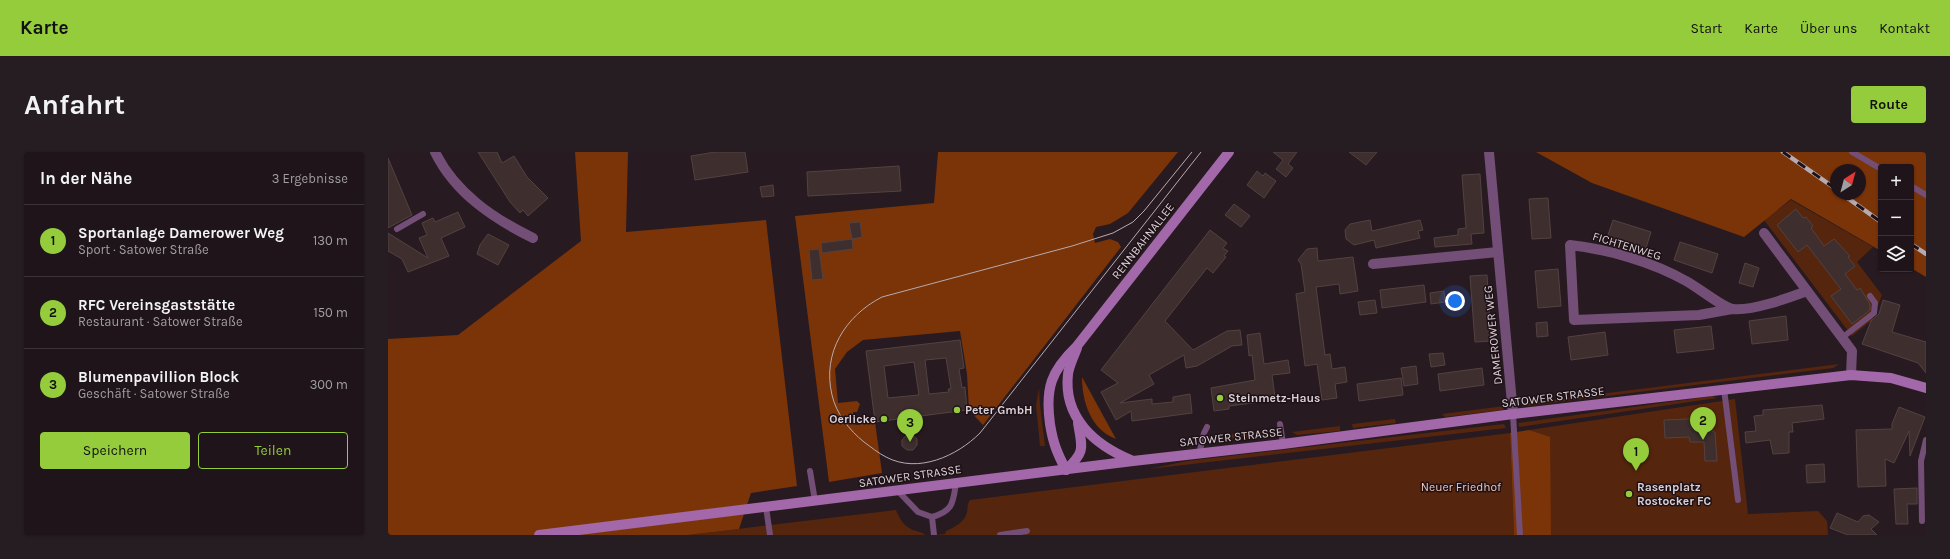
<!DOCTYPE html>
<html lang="de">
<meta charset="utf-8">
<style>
:root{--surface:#1e1419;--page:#261d22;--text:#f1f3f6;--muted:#a19ea2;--line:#3c3338;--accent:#94cc3c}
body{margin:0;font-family:Karla,sans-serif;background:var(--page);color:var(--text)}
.controls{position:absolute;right:12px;top:12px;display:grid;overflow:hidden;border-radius:4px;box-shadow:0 1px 3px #0004}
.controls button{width:36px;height:36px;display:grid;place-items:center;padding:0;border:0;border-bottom:1px solid var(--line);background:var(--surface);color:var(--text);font:20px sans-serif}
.compass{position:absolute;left:1442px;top:12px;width:36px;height:36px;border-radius:50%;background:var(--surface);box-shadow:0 1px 3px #0004;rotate:36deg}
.you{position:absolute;left:1067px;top:149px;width:14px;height:14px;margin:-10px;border:3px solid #fff;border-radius:50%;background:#1a73e8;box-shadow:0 0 0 6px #1a73e833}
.badge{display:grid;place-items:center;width:26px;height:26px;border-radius:50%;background:var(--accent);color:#111;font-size:13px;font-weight:700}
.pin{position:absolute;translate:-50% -33px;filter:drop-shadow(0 1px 2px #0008)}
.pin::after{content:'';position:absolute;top:21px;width:14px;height:12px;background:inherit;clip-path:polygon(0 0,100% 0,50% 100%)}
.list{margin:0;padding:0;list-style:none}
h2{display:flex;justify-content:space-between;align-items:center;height:52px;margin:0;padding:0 16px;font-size:17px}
h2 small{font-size:13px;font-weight:400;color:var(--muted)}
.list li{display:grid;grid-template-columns:26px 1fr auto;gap:12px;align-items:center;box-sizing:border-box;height:72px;padding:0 16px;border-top:1px solid var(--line)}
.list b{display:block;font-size:15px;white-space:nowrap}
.list p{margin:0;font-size:13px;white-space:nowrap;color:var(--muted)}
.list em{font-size:13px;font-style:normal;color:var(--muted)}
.actions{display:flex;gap:8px;padding:12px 16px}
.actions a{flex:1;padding:9px 0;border:1px solid var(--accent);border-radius:4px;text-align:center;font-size:14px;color:var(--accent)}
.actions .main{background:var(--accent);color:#111}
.icon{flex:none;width:22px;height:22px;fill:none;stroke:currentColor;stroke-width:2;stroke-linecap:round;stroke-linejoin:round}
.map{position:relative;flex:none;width:1538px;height:383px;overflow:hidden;border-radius:4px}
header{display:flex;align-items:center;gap:24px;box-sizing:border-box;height:56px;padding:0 20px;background:var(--accent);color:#111}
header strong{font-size:19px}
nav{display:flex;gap:22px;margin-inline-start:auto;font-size:14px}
.intro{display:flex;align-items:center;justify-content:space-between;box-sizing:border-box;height:96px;padding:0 24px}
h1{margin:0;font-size:28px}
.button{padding:10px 18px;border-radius:4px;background:var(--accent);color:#111;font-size:14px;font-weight:700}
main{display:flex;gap:24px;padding:0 24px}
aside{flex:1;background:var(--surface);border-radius:4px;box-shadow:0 1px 3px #0004}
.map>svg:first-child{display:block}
.green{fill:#55260d}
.forest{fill:#7b3308;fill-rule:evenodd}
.building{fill:#3e2e2e;stroke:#534242;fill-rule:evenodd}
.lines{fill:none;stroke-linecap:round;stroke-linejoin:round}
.lane{stroke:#734e77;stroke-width:6}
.street{stroke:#734e77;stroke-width:10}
.secondary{stroke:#a268aa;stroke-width:10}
.tram{stroke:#b6abb0;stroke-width:1}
.rail-casing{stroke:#b6abb0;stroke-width:4.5}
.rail{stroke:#1e1117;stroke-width:3;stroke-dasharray:9;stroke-linecap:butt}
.poi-dot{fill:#94cc3c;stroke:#1e1117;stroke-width:1.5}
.labels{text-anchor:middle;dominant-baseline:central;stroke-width:3;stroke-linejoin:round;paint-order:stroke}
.street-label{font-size:12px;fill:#dbd1d5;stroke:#1e1117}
.poi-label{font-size:12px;font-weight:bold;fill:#dbd1d5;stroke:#1e1117;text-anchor:start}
.park-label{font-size:12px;fill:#f2c6b3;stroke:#1e1117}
</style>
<header>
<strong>Karte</strong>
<nav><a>Start</a><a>Karte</a><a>Über uns</a><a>Kontakt</a></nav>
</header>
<div class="intro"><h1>Anfahrt</h1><a class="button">Route</a></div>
<main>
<aside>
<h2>In der Nähe<small>3 Ergebnisse</small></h2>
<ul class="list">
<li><span class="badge">1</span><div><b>Sportanlage Damerower Weg</b><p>Sport · Satower Straße</p></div><em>130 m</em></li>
<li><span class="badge">2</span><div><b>RFC Vereinsgaststätte</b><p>Restaurant · Satower Straße</p></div><em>150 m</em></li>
<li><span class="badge">3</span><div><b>Blumenpavillion Block</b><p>Geschäft · Satower Straße</p></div><em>300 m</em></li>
</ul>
<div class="actions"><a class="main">Speichern</a><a>Teilen</a></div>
</aside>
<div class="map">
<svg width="1538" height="383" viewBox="0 0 1538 383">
<rect width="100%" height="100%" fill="#281a21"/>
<!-- green -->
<g class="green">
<polygon points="1403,48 1485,95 1469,110 1494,143 1484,168 1464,184 1376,68"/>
<polygon points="1451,212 1445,216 1138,254 1133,252"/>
<polygon points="651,236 652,253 657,294 652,294 648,253"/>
<polygon points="1324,244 1329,246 1131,275 1130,271"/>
<polygon points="1347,247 1360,362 1430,359 1439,369 1440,383 1142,383 1141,278"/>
<polygon points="1117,254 1115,258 1057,265 1054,262"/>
<polygon points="1007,267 1008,271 965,276 964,272"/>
<polygon points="1116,272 1118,276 761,317 799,309"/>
<polygon points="952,274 952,279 909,283 904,280"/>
<polygon points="885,279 886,283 819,288 819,284"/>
<path d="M1122,281L1126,383H546L557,382L558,379C567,375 577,370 579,360C580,355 579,352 582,348Z"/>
<path d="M508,358C512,368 517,376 528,379C532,380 534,380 537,383H300Z"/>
</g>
<!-- forest -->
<g class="forest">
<polygon points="187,0 240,0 238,80 378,68 409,334 363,341 351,377 300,383 0,383 0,187 70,183 193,89"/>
<polygon points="550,0 790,0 740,61 722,72 708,75 705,82 707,91 722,87 730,90 733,95 595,273 581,258 579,222 572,179 475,188 459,200 447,217 450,251 469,249 472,252 469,260 465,260 468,273 487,270 494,321 441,330 407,64 546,51"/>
<path d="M1148,0H1538V125L1523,116V15H1493V99L1403,47L1356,85L1204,31ZM1448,18H1472V42H1448Z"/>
<path d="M694,225L728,287C703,278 694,250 694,225Z"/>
<polygon points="1141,278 1162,285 1163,383 1126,383 1122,281"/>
</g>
<!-- building -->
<g class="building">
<polygon points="90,0 109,0 114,11 126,4 139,25 160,46 140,64 135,58 132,61 122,50"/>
<polygon points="327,0 357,0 360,20 307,28 303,4"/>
<polygon points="885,0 909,0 900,12 905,16 898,25 888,17 895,8"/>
<polygon points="961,0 989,0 978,13"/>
<polygon points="0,6 24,63 0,76"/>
<polygon points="511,14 513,39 420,44 419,20"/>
<polygon points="869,19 875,24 877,21 888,29 876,46 859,33"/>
<polygon points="1092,22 1096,81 1083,82 1084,92 1047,95 1046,86 1070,83 1070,77 1078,76 1074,23"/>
<polygon points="385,33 386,44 374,45 372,35"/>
<polygon points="1160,46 1163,86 1144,87 1141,47"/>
<polygon points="846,52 862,64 853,75 837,63"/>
<polygon points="1408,57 1415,66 1418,65 1425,74 1423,76 1436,94 1446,87 1462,104 1460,105 1467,114 1457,122 1469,138 1472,136 1482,152 1482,158 1464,172 1443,144 1453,137 1419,93 1410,100 1389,73"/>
<polygon points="70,60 77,75 53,86 61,104 20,120 14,107 0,99 0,81 40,106 31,86 39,83 34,71 45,66 47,70"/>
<polygon points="982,68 984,79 1032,68 1035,78 1030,79 1032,86 988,96 986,88 966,93 958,87 957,78 962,72"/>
<polygon points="1225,68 1263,80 1257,99 1219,86"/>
<polygon points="472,70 474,85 464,87 461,71"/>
<polygon points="822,78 839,91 835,96 840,99 836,104 838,105 825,121 819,116 777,169 805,198 839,179 852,178 854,193 844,194 809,214 798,216 796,203 761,223 766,232 732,251 764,247 764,252 785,250 785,245 802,242 804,261 744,269 743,259 728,268 713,240 730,231 713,218"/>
<polygon points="100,82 121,93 110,113 89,102 92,93"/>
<polygon points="464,87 465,97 434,101 433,91"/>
<polygon points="1292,90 1330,102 1324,121 1286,108"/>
<polygon points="929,96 930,109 965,105 970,139 952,142 951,132 928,135 937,203 942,202 944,217 957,215 959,230 947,232 949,246 934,248 929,212 917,214 908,142 917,140 913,112 910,108 919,97"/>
<polygon points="431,97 435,127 424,128 421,98"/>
<polygon points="1357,111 1371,116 1365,135 1351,131"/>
<polygon points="1170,117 1173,154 1150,156 1147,119"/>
<polygon points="1099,123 1103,189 1087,190 1082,124"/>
<polygon points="1036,133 1038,150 994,156 992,138"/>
<polygon points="1056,139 1057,150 1043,152 1042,141"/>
<polygon points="987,148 989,161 972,163 970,150"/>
<polygon points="1495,148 1512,153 1504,180 1538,190 1538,221 1530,211 1474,192 1483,169 1491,162"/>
<polygon points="1398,164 1400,188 1364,192 1361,169"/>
<polygon points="1159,170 1160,184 1149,185 1148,171"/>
<polygon points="1323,174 1326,197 1289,201 1286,178"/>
<polygon points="1217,180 1220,203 1183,208 1180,185"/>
<polygon points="872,181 876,212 900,208 902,221 884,223 887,245 880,246 880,249 841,254 841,257 826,259 823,236 867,228 864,203 861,204 859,183"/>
<path d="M572,188L576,216L571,217L574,236L577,235L579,258L487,270L478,199ZM558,206L563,237H560L561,240L541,242L537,208ZM526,210L531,243L500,246L496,214Z"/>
<polygon points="1055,201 1057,213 1043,215 1041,202"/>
<polygon points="1028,214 1030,232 1016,234 1013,216"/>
<polygon points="1094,216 1096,233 1052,239 1050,222"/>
<polygon points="1013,226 1015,243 971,249 969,232"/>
<polygon points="1434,253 1436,267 1404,271 1405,280 1401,280 1401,301 1385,302 1382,288 1358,291 1357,280 1368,279 1366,264 1375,263 1375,258"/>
<polygon points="1511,255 1537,265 1522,304 1521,279 1506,311 1497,307 1498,334 1470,335 1468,278 1504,277 1504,272"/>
<polygon points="1324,266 1325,280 1327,280 1329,309 1317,309 1316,290 1302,290 1301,285 1277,286 1276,268"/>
<polygon points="521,280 529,287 529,293 525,298 519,298 514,294 514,288"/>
<polygon points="1436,312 1437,330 1419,331 1418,313"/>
<polygon points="1529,336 1529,352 1519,352 1520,372 1508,372 1506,337"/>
<polygon points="1449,361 1470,370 1475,364 1481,363 1491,370 1483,377 1489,383 1460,383 1442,376"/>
</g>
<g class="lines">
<!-- lane -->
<g class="lane">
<polyline points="1464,0 1493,17"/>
<polyline points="1523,34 1538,43"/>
<polyline points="9,77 35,62"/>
<polyline points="1455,185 1486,161 1487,151 1482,144"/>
<polyline points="1336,237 1350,348"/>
<polyline points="1125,262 1132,383"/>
<polyline points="892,272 895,292"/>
<polyline points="811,302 816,281 819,275"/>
<polyline points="422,319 427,349"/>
<polyline points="510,339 530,360 544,365"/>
<polyline points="378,355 382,383"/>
<polyline points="1534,369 1533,309 1538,288"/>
<path d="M546,383L544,365C565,359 565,351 568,331"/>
<polyline points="612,383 639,379"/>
</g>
<!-- street -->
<g class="street">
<path d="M47,0C67,41 106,67 145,86"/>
<polyline points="1101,0 1125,262"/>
<polyline points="1376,81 1464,199 1463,223"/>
<polyline points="985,112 1110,100"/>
<path d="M1344,157L1311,163L1186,168L1182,93C1219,97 1265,110 1298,129C1308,134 1337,157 1345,157C1365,159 1400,146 1419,139"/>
</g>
<!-- secondary -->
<g class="secondary">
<path d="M689,196C686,204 681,214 680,222C675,266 707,293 743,308"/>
<path d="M678,318C669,301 665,291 662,272C657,236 663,219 689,194L841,0"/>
<path d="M678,318C698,299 694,296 690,271"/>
<polyline points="151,383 745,309 895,292 1125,262 1463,223 1503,226 1538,236"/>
</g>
<!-- tram -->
<path class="tram" d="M804,0L756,59L745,70L725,81L684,94L494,145C457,164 434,201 444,243C448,261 461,278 476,290C483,295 490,301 498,305C530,322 569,304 592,281L813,0"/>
<!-- rail casing -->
<g class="rail-casing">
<g id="rail">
<polyline points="1395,0 1448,37"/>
<polyline points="1454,42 1493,70"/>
<polyline points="1523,92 1538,102"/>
</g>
</g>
<!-- rail -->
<use href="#rail" class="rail"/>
</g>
<!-- markers -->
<g class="poi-dot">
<circle cx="832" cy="246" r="4"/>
<circle cx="569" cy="258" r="4"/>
<circle cx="496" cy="267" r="4"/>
<circle cx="1241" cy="342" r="4"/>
</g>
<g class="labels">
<!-- street labels -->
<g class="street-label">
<text transform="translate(755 89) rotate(-52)">RENNBAHNALLEE</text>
<text transform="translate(1239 94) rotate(17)">FICHTENWEG</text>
<text transform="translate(1105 183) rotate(-96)">DAMEROWER WEG</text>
<text transform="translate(1165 245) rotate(-7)">SATOWER STRASSE</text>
<text transform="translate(843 285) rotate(-6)">SATOWER STRASSE</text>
<text transform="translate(522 324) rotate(-8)">SATOWER STRASSE</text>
</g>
<!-- poi labels -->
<g class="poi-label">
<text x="840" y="246">Steinmetz-Haus</text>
<text x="577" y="258">Peter GmbH</text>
<text x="488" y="267" text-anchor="end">Oerlicke</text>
<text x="1249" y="335">Rasenplatz<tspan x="1249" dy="14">Rostocker FC</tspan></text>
</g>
<!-- park labels -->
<g class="park-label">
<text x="1073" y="335">Neuer Friedhof</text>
</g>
</g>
</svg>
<div class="controls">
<button>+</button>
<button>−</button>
<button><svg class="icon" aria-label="layers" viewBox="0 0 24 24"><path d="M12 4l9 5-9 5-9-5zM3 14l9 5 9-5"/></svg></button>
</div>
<svg class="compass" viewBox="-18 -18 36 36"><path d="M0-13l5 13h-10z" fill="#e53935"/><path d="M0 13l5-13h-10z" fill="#a19ea2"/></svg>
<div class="you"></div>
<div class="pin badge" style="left:1248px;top:319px">1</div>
<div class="pin badge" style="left:1315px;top:288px">2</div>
<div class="pin badge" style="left:522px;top:290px">3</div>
</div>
</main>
